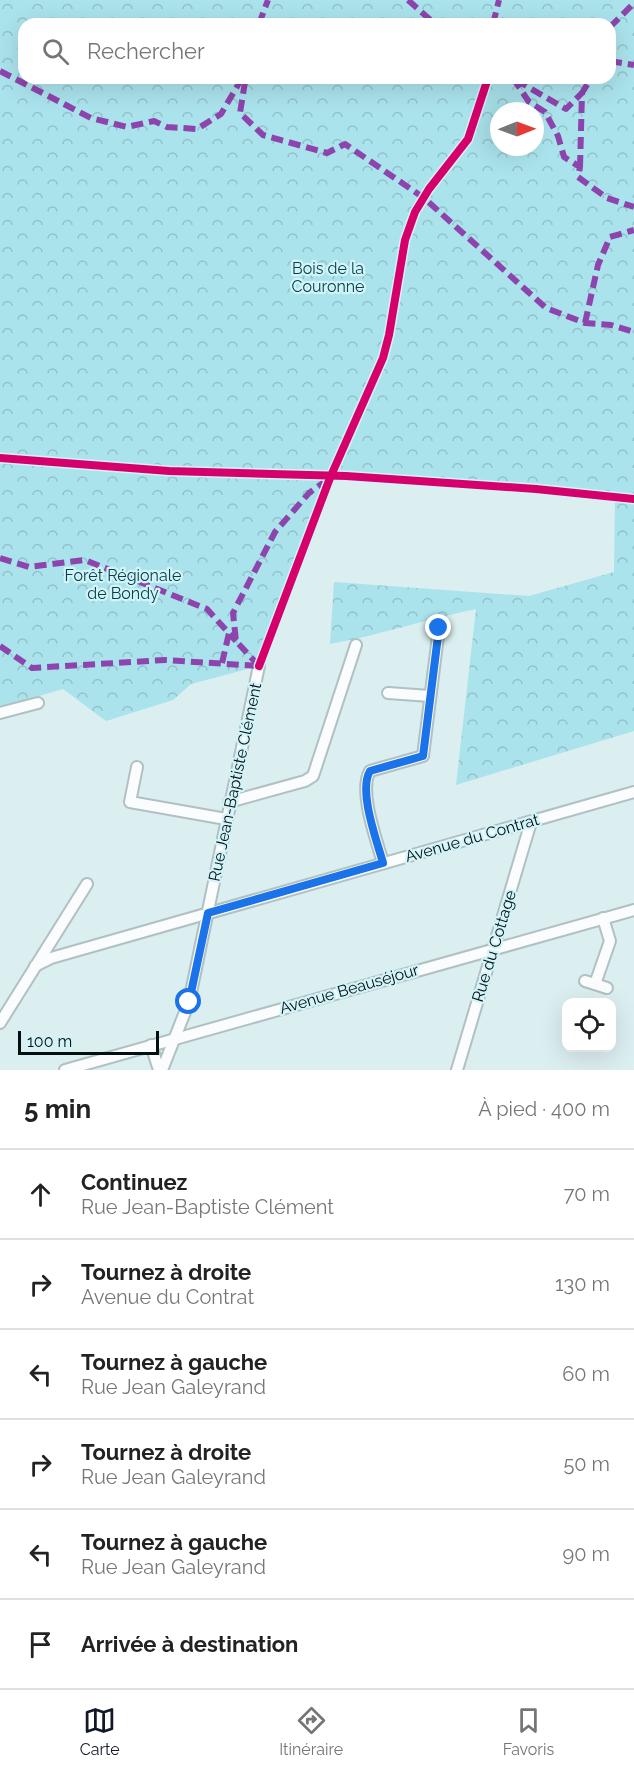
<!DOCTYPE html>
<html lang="fr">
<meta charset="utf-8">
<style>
:root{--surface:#fff;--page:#f2f2f2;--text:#222;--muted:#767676;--line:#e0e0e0;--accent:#111827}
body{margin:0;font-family:Raleway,sans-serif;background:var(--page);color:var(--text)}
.controls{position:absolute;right:18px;bottom:18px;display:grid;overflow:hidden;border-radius:12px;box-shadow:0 6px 24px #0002}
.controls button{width:54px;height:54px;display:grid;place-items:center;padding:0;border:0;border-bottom:2px solid var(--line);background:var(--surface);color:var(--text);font:30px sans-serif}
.compass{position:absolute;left:490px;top:102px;width:54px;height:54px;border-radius:50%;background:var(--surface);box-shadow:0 6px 24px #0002;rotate:89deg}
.scale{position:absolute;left:18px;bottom:15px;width:141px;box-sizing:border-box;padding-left:6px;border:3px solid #040f11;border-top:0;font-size:16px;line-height:21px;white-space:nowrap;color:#040f11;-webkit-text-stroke:4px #d2f4f9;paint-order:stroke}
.stop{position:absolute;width:18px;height:18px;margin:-14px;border:4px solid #1a73e8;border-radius:50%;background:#fff}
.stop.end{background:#1a73e8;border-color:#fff;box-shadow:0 2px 6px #0008}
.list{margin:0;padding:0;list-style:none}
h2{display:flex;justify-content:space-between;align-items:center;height:78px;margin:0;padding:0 24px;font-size:26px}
h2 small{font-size:20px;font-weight:400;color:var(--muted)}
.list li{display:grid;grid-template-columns:39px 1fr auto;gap:18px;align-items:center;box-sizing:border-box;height:90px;padding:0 24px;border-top:2px solid var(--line)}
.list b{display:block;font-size:22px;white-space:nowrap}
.list p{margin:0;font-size:20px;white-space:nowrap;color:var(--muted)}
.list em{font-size:20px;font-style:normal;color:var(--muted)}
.icon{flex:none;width:33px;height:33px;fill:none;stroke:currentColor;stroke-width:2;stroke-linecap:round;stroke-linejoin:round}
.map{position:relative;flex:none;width:634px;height:1070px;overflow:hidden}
.search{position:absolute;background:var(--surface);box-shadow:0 6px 24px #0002;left:18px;right:18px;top:18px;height:66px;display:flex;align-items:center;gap:15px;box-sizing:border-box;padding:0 21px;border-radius:18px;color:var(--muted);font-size:22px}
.sheet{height:618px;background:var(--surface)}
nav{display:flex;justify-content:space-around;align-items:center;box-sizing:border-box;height:84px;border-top:2px solid var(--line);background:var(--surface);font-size:16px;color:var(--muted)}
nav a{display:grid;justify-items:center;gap:3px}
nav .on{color:var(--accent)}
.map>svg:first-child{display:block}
.forest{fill:url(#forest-crowns);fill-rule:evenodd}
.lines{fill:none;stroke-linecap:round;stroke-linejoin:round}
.minor-casing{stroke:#b1c0c2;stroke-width:14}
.minor{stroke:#fafcfd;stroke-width:10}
.quiet{stroke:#8e44ad;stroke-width:6;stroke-dasharray:12 6;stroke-linecap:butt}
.cycleway-casing{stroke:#d2f4f9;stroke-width:11}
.cycleway{stroke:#d6006c;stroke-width:8}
.route{stroke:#1a73e8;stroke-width:8}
.labels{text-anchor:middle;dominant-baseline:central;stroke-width:4.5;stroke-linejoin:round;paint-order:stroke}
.park-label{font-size:16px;fill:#07424a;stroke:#d2f4f9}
.street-label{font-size:16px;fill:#040f11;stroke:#d2f4f9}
</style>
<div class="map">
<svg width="634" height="1070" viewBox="0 0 634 1070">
<defs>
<pattern id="forest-crowns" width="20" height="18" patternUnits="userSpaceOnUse" patternTransform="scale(1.5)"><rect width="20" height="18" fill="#aae3ec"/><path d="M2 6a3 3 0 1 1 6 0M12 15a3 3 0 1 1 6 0" fill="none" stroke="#91c2c9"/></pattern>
</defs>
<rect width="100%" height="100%" fill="#dbeef0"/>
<!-- forest -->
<path class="forest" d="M0,0H634V731L456,785L476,609C427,619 380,635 330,644L334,582L529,596L614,572L615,496L346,476L330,478L259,666L191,684L173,700L106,721L63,689L0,707ZM24,24H610V78H24ZM499,111H535V147H499Z"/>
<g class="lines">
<!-- minor casing -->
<g class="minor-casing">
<g id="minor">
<polyline points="388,693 430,696"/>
<polyline points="0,713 38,703"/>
<polyline points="137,767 130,802 226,819"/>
<polyline points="229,802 305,781 313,776 356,645"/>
<path d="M383,863C377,841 358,791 370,771L423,756L439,628"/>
<polyline points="35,966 51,958 634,792"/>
<polyline points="585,981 607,988"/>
<polyline points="595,984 610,941 603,918"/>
<polyline points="0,1023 87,884"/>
<polyline points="151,1045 159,1070"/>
<polyline points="65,1070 634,910"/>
<polyline points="162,1070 189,1002 259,666"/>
<polyline points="457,1070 531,822"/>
</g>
</g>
<!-- minor -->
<use href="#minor" class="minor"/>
<!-- quiet -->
<g class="quiet">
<polyline points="408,0 435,24"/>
<polyline points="259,24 268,0"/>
<polyline points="493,24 499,0"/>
<polyline points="610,27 634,3"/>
<polyline points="610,61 634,65"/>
<polyline points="0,71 91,118 127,127 154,121 167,127 197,129 221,114 242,78"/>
<polyline points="513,78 529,102 545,112 558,136 564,157 580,167 578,177 607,198 634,207"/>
<polyline points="516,80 566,109 582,93"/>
<polyline points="245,82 240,113 263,135 327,153 345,144 424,198 546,308 585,323 611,325 634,332"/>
<polyline points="580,167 582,93 591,78"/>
<polyline points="585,323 598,265 610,237 634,230"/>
<polyline points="0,558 29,567 85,560 207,609 236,641"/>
<polyline points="0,646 32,668 165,660 259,666"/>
<polyline points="222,663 229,633"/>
<polyline points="259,666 236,641 233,613 275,532 309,493 327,480"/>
</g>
<!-- cycleway casing -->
<g class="cycleway-casing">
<g id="cycleway">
<polyline points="0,458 169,471 346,476 536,489 634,499"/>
<polyline points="259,666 330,478 383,358 389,335 405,240 415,212 429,189 468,139 488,78"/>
</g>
</g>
<!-- cycleway -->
<use href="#cycleway" class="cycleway"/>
</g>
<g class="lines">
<!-- route -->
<path class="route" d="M189,1002L208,913L383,863C377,841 358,791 370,771L423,756L439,628"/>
</g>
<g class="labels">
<!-- park labels -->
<g class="park-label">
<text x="328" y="268">Bois de la<tspan x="328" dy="18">Couronne</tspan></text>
<text x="123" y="575">Forêt Régionale<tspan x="123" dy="18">de Bondy</tspan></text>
</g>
<!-- street labels -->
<g class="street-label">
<text transform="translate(235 782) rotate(-78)">Rue Jean-Baptiste Clément</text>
<text transform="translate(472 838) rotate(-16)">Avenue du Contrat</text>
<text transform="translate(494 946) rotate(-73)">Rue du Cottage</text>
<text transform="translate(349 989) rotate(-16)">Avenue Beauséjour</text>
</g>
</g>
</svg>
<div class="controls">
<button><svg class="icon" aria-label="locate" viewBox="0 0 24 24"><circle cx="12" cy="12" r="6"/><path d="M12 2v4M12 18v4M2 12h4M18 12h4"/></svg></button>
</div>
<svg class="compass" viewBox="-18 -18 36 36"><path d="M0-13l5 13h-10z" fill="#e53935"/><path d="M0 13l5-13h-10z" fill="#767676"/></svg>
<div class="scale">100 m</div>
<div class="stop" style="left:189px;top:1002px"></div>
<div class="stop end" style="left:439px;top:628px"></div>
<div class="search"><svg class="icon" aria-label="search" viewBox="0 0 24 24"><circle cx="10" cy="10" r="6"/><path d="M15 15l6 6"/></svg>Rechercher</div>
</div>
<section class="sheet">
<h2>5 min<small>À pied · 400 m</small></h2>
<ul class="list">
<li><svg class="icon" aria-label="ahead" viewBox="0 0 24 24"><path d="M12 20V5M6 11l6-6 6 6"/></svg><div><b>Continuez</b><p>Rue Jean-Baptiste Clément</p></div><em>70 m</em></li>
<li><svg class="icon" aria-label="right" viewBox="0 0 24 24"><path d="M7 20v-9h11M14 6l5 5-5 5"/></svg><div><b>Tournez à droite</b><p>Avenue du Contrat</p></div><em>130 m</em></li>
<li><svg class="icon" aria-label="left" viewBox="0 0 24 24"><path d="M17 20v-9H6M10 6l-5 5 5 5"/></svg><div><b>Tournez à gauche</b><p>Rue Jean Galeyrand</p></div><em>60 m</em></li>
<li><svg class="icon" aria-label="right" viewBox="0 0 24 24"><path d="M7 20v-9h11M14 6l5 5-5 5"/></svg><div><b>Tournez à droite</b><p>Rue Jean Galeyrand</p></div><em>50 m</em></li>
<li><svg class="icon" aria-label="left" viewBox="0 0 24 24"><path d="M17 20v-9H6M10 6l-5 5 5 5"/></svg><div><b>Tournez à gauche</b><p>Rue Jean Galeyrand</p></div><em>90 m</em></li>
<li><svg class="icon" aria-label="arrive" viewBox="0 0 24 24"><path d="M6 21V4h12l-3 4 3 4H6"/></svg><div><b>Arrivée à destination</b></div></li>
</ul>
</section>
<nav>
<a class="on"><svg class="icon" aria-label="map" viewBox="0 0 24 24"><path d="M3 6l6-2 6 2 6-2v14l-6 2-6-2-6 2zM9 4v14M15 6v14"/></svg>Carte</a>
<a><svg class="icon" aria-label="directions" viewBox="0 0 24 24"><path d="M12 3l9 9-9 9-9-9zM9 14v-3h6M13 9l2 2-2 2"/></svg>Itinéraire</a>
<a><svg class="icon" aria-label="saved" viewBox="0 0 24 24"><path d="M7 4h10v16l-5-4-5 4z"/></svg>Favoris</a>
</nav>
